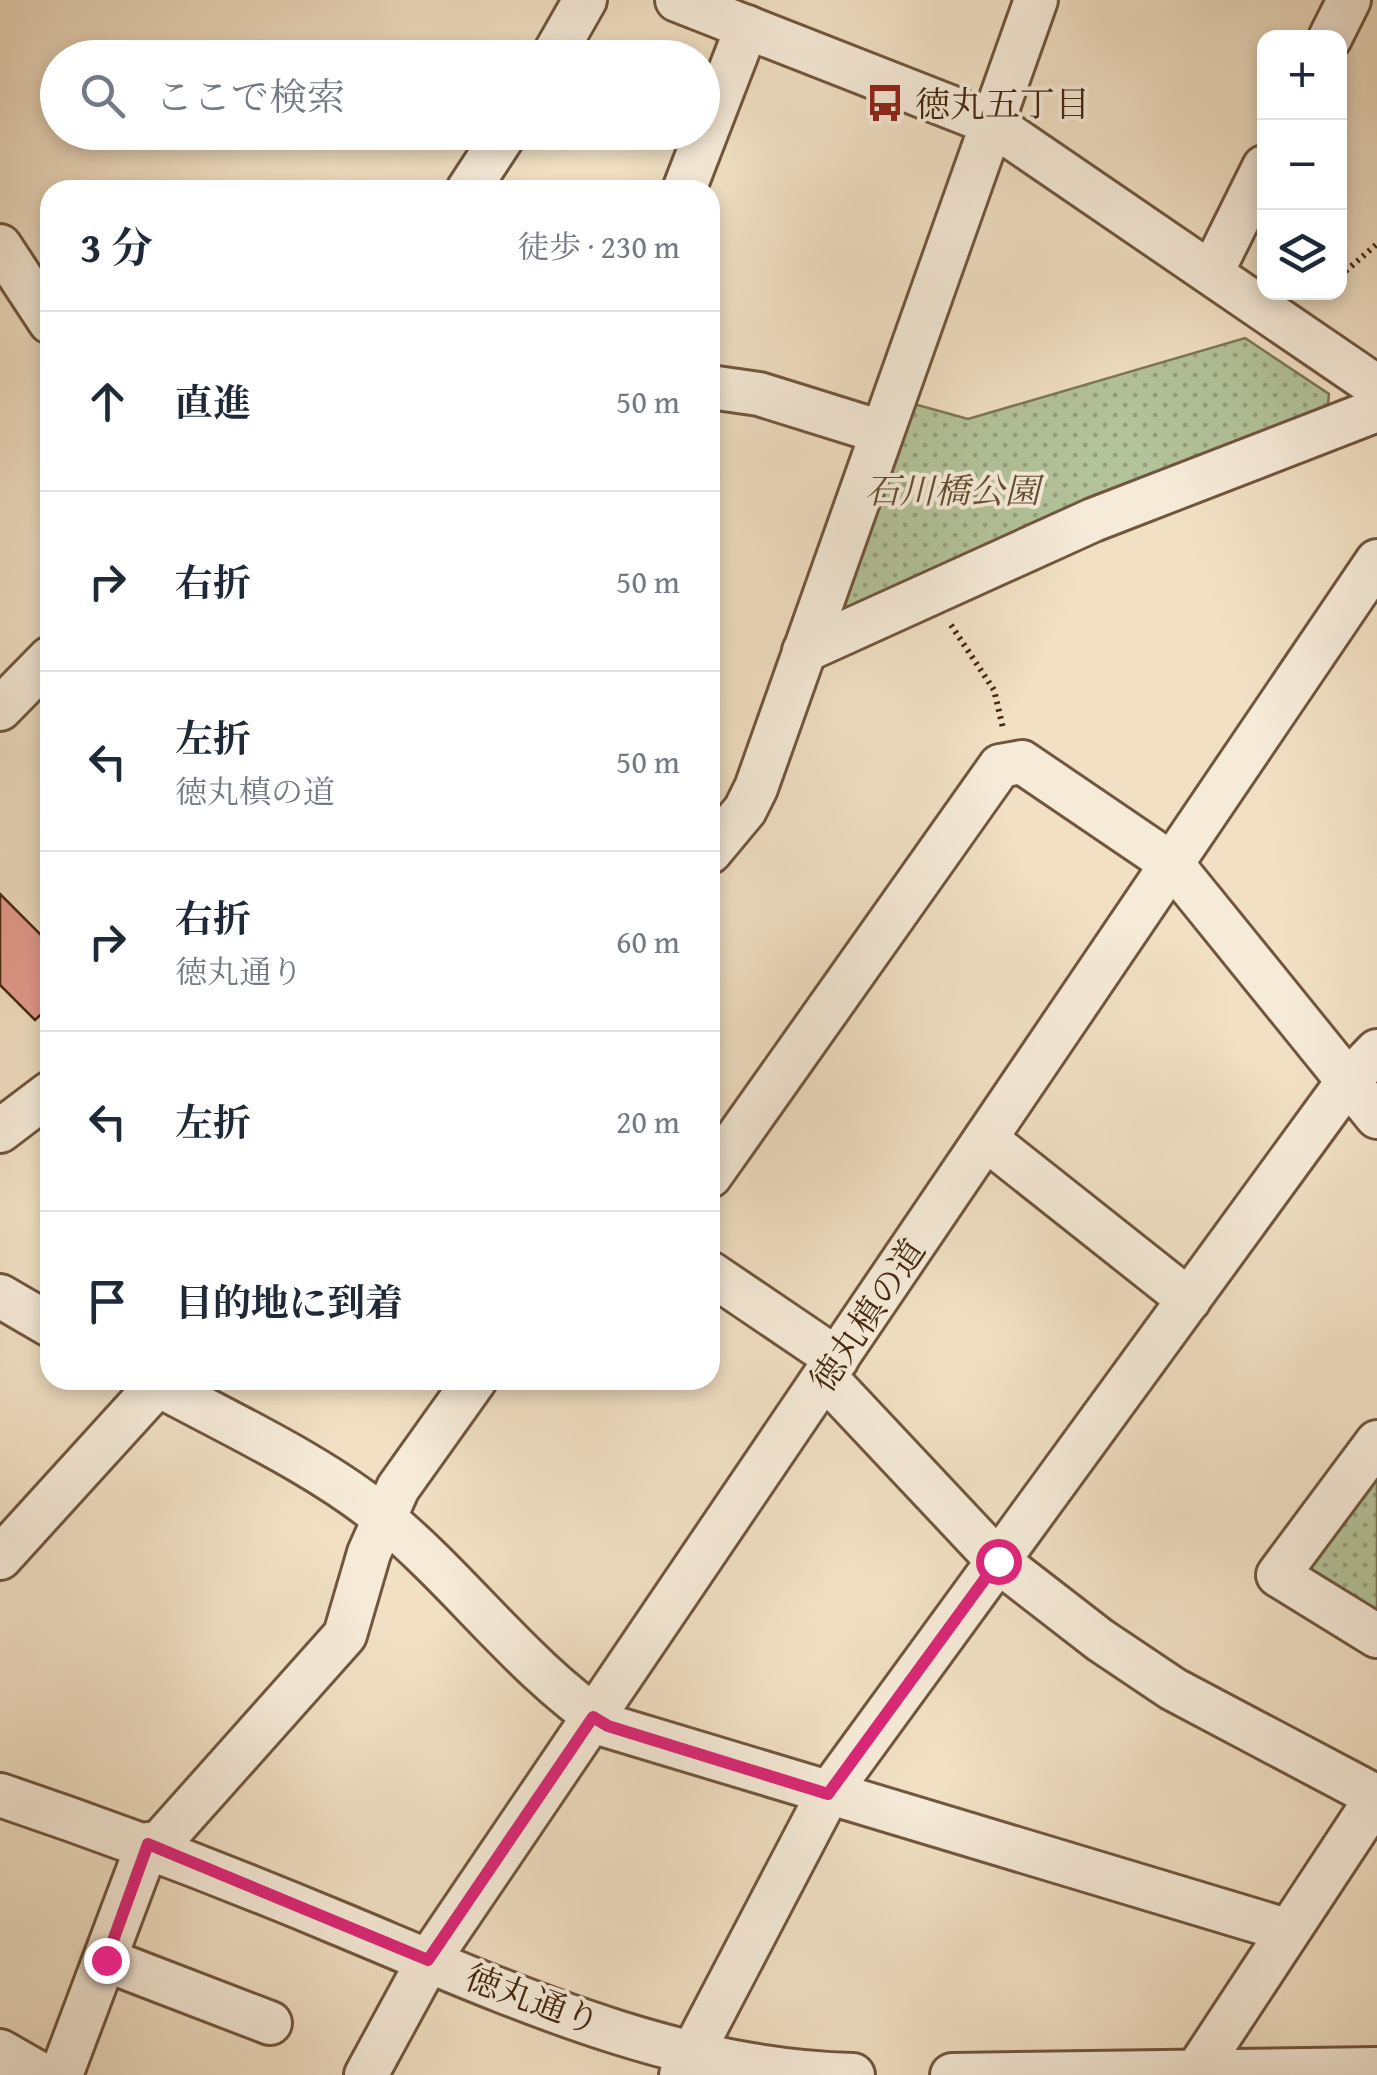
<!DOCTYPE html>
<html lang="ja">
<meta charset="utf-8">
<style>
:root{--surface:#fff;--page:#f6f6f7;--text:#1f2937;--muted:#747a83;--line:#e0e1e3}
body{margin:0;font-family:"Gentium Book Plus","Noto Serif JP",serif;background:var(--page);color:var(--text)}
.controls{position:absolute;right:30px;top:30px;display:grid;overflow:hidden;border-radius:20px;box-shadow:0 5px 15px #0003}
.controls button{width:90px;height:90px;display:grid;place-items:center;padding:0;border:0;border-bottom:2px solid var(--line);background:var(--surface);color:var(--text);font:50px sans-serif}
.stop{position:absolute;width:30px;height:30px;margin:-22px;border:8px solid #db2777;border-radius:50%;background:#fff}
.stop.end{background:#db2777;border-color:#fff;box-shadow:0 2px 10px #0008}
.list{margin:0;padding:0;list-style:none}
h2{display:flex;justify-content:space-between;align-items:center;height:130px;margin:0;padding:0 40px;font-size:42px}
h2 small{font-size:32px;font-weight:400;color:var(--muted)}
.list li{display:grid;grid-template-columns:65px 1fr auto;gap:30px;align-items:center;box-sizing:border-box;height:180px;padding:0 40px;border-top:2px solid var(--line)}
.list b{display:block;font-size:38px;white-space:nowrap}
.list p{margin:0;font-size:32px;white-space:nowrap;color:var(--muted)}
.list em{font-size:32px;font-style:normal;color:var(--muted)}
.icon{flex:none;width:55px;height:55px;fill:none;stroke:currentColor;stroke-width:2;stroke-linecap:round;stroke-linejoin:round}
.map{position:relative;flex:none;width:1377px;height:2075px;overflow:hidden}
.search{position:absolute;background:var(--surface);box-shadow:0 5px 15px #0003;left:40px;top:40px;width:680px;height:110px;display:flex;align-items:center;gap:25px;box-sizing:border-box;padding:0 35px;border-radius:55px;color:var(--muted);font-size:38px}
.panel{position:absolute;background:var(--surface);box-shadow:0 5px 15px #0003;left:40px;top:180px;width:680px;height:1210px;border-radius:30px}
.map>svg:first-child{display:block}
.park{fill:url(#park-dots);stroke:#7c7655;stroke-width:2.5}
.building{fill:#e89d90;stroke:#462810;stroke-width:2.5}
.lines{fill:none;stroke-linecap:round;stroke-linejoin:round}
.minor-casing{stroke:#71563d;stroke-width:48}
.path{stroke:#462810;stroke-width:6;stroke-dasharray:2.5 5;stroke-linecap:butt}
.minor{stroke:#f6ebd9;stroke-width:42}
.route{stroke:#db2777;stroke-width:12}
.labels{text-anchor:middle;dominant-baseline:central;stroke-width:8;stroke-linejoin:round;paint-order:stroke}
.poi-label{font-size:35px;fill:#462810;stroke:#f6ebd9;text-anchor:start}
.park-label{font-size:35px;font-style:italic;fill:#614f32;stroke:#f6ebd9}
.street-label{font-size:35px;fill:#462810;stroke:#f6ebd9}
</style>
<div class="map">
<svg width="1377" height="2075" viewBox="0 0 1377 2075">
<defs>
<pattern id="park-dots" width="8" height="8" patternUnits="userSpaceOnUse" patternTransform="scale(2.5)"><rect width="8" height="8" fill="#b3c39a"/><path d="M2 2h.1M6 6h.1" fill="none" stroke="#939e7c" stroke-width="1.8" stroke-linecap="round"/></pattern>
</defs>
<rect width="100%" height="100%" fill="#f1e0c4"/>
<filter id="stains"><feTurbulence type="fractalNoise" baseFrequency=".002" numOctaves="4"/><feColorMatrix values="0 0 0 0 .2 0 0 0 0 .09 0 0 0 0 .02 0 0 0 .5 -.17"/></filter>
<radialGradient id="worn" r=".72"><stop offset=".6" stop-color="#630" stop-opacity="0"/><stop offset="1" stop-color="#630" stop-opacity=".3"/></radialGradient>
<!-- park -->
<g class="park">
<polygon points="1245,338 1329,394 1327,415 854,616 839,599 907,402 968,419"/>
<polygon points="1377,1467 1377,1622 1312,1581 1309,1559"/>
</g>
<!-- building -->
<polygon class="building" points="0,894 50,944 50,1006 35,1020 0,985"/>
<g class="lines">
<!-- minor casing -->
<g class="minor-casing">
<g id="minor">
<polyline points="677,0 991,123 1377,387"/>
<polyline points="1330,38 1349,0"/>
<polyline points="552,58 585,0"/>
<polyline points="468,190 506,132"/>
<polyline points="684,190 747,27"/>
<polyline points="0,246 50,322"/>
<polyline points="1212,272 1264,167"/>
<polyline points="710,387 759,394 881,432"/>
<polyline points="804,651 1093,520 1377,410"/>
<polyline points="0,709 50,658"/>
<polyline points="710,852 745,810 756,788 1036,0"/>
<polyline points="0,1131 50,1093"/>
<polyline points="986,1139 1189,1300"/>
<polyline points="710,1176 1000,766 1022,762 1172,864 1377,1117"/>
<polyline points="710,1273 837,1359"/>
<polyline points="0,1296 50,1325"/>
<polyline points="825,1377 998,1561 1100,1640 1173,1689 1377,1797"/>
<path d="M149,1380C224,1421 321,1465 385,1519C463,1584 523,1669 608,1726L1286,1930"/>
<polyline points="1377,1442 1278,1575 1377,1636"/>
<polyline points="0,1558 162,1380"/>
<path d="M0,1795C116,1834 228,1877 340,1924C504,1992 673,2071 853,2075"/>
<polyline points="156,1847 345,1635 369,1553 398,1488 475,1380"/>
<polyline points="106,1960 270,2023"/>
<polyline points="0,2051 42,2075"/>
<polyline points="61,2075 148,1844"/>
<polyline points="366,2075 428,1961 1377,561"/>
<polyline points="681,2075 828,1794 1348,1081 1377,1051"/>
<polyline points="952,2075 1377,2069"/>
<polyline points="1194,2075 1377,1797"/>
</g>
</g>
<!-- path -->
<g class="path">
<polyline points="1340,276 1377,244"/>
<polyline points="951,625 994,690 1003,728"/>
</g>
<!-- minor -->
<use href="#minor" class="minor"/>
</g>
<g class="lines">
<!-- route -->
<polyline class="route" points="106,1960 148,1844 428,1960 593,1717 608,1726 828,1794 998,1561"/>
</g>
<!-- icons -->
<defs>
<g id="bus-bare" transform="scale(3)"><path d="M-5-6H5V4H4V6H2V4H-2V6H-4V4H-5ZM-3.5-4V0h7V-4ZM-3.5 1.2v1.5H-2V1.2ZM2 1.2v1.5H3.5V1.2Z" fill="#8f2418" stroke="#f6ebd9" stroke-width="2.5" paint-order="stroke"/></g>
</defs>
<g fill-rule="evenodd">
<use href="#bus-bare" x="885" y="103"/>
</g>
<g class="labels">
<!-- poi labels -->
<g class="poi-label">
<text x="915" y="103">徳丸五丁目</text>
</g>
<!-- park labels -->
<g class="park-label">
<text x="952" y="490">石川橋公園</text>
</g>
<!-- street labels -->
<g class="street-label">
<text transform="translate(867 1315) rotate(-56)">徳丸槙の道</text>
<text transform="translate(533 1999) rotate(20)">徳丸通り</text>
</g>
</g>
<rect width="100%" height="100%" filter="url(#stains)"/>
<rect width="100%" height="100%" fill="url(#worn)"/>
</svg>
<div class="controls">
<button>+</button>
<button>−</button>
<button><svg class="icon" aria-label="layers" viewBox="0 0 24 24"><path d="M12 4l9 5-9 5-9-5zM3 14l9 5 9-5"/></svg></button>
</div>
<div class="stop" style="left:998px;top:1561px"></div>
<div class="stop end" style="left:106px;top:1960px"></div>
<div class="search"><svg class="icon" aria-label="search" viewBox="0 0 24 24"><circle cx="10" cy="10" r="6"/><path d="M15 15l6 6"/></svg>ここで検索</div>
<section class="panel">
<h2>3 分<small>徒歩 · 230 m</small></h2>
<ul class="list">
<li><svg class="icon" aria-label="ahead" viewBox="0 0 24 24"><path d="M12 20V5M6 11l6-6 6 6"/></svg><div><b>直進</b></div><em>50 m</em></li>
<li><svg class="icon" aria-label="right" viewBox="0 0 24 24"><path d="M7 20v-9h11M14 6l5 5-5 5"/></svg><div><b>右折</b></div><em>50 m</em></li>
<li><svg class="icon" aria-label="left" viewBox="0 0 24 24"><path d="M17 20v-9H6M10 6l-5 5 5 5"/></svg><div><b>左折</b><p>徳丸槙の道</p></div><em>50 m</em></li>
<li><svg class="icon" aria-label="right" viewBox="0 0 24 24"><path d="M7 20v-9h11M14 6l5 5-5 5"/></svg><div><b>右折</b><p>徳丸通り</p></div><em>60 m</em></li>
<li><svg class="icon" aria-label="left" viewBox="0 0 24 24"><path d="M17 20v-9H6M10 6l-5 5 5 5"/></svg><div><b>左折</b></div><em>20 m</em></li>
<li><svg class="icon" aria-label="arrive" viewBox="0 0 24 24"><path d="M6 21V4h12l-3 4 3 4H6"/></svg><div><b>目的地に到着</b></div></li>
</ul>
</section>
</div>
